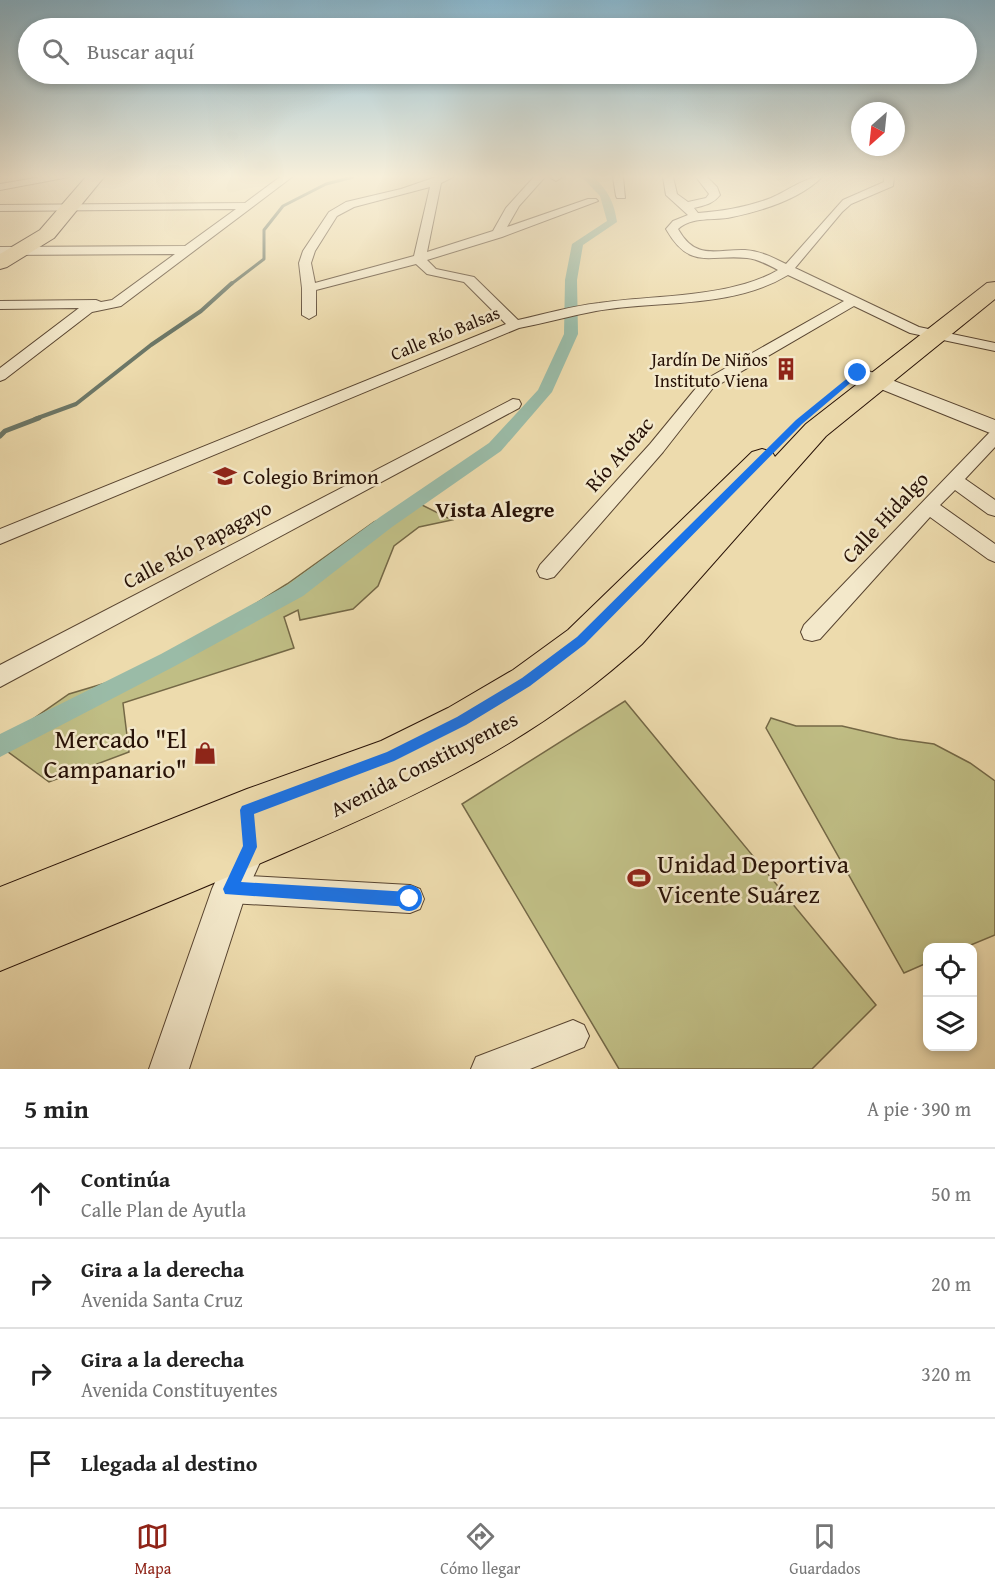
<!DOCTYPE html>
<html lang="es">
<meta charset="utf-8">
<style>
:root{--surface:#fff;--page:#f6f6f6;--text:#222;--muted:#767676;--line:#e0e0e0;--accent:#8f2418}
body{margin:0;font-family:"Gentium Book Plus",serif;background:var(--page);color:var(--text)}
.controls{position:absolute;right:18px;bottom:18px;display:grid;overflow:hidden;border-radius:12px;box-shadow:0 3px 9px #0003}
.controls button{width:54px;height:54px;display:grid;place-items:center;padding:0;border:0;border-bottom:2px solid var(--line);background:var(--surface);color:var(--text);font:30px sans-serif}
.compass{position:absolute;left:851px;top:102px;width:54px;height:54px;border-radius:50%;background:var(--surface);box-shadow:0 3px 9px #0003;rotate:207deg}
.stop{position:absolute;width:18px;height:18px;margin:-14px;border:4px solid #1a73e8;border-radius:50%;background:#fff}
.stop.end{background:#1a73e8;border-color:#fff;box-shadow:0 2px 6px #0008}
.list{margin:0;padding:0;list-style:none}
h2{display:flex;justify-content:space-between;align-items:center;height:78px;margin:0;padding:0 24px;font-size:26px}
h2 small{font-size:20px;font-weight:400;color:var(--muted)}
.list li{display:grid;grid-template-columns:39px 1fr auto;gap:18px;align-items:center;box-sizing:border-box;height:90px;padding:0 24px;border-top:2px solid var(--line)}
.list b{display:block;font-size:22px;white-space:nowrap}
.list p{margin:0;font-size:20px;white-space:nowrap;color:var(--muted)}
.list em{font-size:20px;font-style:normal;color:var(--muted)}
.icon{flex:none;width:33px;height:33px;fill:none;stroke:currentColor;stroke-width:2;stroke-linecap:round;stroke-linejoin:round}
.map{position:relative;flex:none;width:995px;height:1069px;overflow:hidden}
.search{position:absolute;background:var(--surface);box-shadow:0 3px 9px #0003;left:18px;right:18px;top:18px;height:66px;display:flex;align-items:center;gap:15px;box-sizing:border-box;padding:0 21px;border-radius:33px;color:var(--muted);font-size:22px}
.sheet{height:438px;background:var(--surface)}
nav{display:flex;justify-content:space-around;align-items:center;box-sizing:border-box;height:84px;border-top:2px solid var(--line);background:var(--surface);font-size:16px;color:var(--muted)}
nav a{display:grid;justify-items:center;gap:3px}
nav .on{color:var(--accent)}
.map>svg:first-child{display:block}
.green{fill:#c0be85;stroke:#746846;stroke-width:1.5}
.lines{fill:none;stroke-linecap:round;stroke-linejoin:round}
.stream-far2{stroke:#6c7767;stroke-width:3}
.stream-far1{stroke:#6c7767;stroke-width:4}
.stream{stroke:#6c7767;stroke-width:5}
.canal{fill:#9abba7;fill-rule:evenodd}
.minor-casing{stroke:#584430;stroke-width:2}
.tertiary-casing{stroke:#584430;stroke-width:2}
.primary-casing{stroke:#271106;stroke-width:2}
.minor{fill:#f3e8ca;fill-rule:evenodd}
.tertiary{fill:#f3e8ca;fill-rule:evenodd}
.primary{fill:#eddbad;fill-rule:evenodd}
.route{fill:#1a73e8}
.labels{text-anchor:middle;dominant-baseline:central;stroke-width:5;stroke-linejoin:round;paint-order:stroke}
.far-street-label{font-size:18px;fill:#271106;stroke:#f3e8ca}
.far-poi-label{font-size:18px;fill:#271106;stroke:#f3e8ca;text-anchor:end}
.street-label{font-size:21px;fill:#271106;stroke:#f3e8ca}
.poi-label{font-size:21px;fill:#271106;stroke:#f3e8ca;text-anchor:start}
.neighbourhood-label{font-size:22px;font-weight:bold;fill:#271106;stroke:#f3e8ca}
.near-poi-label{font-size:26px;fill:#271106;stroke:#f3e8ca;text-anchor:end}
</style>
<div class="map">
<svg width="995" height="1069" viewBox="0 0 995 1069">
<rect width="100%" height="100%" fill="#eddbad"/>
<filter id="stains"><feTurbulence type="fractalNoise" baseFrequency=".00333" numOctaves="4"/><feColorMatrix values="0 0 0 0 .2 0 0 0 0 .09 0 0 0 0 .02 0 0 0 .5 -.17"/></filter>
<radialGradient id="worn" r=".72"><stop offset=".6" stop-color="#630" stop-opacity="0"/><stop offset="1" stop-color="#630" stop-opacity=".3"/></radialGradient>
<!-- green -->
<g class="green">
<polygon points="418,503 452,520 419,527 394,546 378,586 353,609 300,620 298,610 284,617 294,648 123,703 129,752 49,782 0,746 0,742 69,694 109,682 194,642 287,584 374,522"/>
<polygon points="625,701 876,1005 812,1069 619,1069 462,804"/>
<polygon points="771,718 796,726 842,726 898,739 934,744 970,763 995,781 995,935 966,947 928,948 927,963 904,973 766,728"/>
</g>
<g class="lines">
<!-- stream-far2 -->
<polyline class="stream-far2" points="230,285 264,259 264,230 283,206 326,184 353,177"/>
<!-- stream-far1 -->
<polyline class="stream-far1" points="35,419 76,404 151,345 201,311 232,283"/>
<!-- stream -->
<polyline class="stream" points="0,436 5,431 39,418"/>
<!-- canal -->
<path class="canal" d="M582,177H593C608,190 614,202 617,222L583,245L577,280L578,334L552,392L501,451L392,527L303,596L175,666L0,757V734L161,654L289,584L380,517L489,443L538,390L564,334L565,280L572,244L607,221L600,196Z"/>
<!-- minor casing -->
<g class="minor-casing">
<g id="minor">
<polygon points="41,177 69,177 0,190 0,184"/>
<polygon points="280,177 292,177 121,306 92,312 5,379 0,381 0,368 79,308 0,309 0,301 96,300 101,302 112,300 175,254 0,255 0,247 185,246 236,209 0,211 0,205 245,203"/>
<path d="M436,177H453L441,183L427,252L493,231L506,208L534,177H545L519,206L507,227L588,199H596L598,201L502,237L427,260L436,269L474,277L518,320C545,314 572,306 599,303C653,295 731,298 778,270C768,265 758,259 747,258C709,254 690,271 666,229L673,221L688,215L666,195L663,177H673L677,194L688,202L706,198L709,194L696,177H707L717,187L720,195C713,204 705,205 694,208L698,213C724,211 747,207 771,198C788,191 804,177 822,177C800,199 761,211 732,217C714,221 692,216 678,229C696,261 716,249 745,250C760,251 772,257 786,264L843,200L884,182V177H894L893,186L851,204L842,212L795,268L919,327L995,343V351L910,333L854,306L713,388L663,452L554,577L547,579L540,577L537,571L540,565L650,444L701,382L844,301L788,275C732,309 658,300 596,311C570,316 545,323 519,328L0,544V529L506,324L464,282L427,274L416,264L316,290V315L309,319L302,315V288L299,263L303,251L329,212L346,202L401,189ZM430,187L414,256L315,283L311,263L315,251L337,216L354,207Z"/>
<polygon points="549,177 561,177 561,178 556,181"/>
<polygon points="613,177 623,177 625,198 617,198 616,196"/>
<polygon points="513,399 519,400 521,404 519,408 0,687 0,665"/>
<polygon points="995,431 995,447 965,479 995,500 995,516 988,514 955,490 940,505 995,544 995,562 988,559 930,517 820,639 812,641 804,639 801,632 804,625 989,433"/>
<polygon points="230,875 410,885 420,889 424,899 420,909 410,913 230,903 220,899 216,889 220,879"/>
<polygon points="573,1020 584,1025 589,1036 584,1047 530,1069 471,1069 476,1057"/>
</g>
</g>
<!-- tertiary casing -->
<g class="tertiary-casing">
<g id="tertiary">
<polygon points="858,367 995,420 995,435 851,377 849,373 851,369"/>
<polygon points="250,826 262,831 267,847 246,893 189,1069 149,1069 212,889 238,831"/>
</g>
</g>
<!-- primary casing -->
<g class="primary-casing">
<g id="primary">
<polygon points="86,177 104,177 54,238 7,267 0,269 0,254 40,230"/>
<path d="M995,282V299L826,436L642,644C535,742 416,797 284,853C190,894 95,932 0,971V887L247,789L381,741L448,708L513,670L568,630L752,452L762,449L772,452L775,457L806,424L987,283Z"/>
</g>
</g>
<!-- minor -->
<use href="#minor" class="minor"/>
<!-- tertiary -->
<use href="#tertiary" class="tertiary"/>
<!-- primary -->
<use href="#primary" class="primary"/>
</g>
<!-- sky -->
<linearGradient id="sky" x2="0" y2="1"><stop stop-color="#89b7ce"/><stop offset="0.54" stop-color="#f7efda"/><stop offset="1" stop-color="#f7efda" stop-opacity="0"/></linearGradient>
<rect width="995" height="327" fill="url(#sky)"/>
<!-- route -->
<polygon class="route" points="855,372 862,373 802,424 585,644 530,686 466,725 394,761 254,814 257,847 241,882 410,892 415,894 417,899 415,904 410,907 225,894 223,889 243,846 240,810 242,806 387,752 457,717 522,678 577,637 796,420"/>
<!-- icons -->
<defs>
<g id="building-bare" transform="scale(1.8)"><path d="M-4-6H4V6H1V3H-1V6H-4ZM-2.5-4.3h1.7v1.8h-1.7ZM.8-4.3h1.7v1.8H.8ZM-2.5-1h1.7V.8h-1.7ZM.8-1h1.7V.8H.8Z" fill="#8f2418" stroke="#f3e8ca" stroke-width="2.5" paint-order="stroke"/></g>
<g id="school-bare" transform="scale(1.8)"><path d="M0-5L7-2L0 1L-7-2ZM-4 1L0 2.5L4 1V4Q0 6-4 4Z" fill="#8f2418" stroke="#f3e8ca" stroke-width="2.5" paint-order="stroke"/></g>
<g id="shop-bare" transform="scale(1.8)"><path d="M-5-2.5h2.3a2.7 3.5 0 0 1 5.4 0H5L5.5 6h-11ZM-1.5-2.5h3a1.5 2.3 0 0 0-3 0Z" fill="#8f2418" stroke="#f3e8ca" stroke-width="2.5" paint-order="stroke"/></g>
<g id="stadium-bare" transform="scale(1.8)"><path d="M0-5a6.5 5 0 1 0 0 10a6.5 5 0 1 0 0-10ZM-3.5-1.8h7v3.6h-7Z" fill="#8f2418" stroke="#f3e8ca" stroke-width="2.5" paint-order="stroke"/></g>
</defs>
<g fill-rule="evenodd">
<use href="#building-bare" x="786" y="369"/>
<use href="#school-bare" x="225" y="476"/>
<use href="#shop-bare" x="205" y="753"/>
<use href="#stadium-bare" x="639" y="878"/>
</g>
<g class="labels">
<!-- far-street labels -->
<g class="far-street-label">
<text transform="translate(445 333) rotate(-22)">Calle Río Balsas</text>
</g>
<!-- far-poi labels -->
<g class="far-poi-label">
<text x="768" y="359">Jardín De Niños<tspan x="768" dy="21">Instituto Viena</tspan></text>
</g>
<!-- street labels -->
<g class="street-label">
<text transform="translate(619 454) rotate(-49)">Río Atotac</text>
<text transform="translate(885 517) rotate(-47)">Calle Hidalgo</text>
<text transform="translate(197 544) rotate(-28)">Calle Río Papagayo</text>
<text transform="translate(424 764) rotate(-27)">Avenida Constituyentes</text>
</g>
<!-- poi labels -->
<g class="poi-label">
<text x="243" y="476">Colegio Brimon</text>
</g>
<!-- neighbourhood labels -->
<g class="neighbourhood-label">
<text x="495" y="509">Vista Alegre</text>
</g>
<!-- near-poi labels -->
<g class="near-poi-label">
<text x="187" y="738">Mercado "El<tspan x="187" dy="30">Campanario"</tspan></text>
<text x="657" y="863" text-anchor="start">Unidad Deportiva<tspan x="657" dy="30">Vicente Suárez</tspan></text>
</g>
</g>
<rect width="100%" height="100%" filter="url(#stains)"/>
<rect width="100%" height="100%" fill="url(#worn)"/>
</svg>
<div class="controls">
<button><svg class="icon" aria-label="locate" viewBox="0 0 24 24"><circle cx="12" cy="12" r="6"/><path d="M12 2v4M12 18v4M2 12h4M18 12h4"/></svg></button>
<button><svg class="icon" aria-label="layers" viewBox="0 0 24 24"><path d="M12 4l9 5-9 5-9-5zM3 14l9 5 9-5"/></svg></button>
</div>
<svg class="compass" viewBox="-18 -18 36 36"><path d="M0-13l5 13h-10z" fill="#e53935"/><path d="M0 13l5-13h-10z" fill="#767676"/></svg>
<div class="stop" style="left:410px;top:899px"></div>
<div class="stop end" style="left:858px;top:373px"></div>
<div class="search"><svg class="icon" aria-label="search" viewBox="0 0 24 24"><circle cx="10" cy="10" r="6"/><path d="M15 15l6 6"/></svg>Buscar aquí</div>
</div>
<section class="sheet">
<h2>5 min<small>A pie · 390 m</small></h2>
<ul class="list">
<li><svg class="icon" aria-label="ahead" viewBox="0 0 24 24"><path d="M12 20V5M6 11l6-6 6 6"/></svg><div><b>Continúa</b><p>Calle Plan de Ayutla</p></div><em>50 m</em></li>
<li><svg class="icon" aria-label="right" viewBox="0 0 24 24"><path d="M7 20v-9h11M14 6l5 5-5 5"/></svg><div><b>Gira a la derecha</b><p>Avenida Santa Cruz</p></div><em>20 m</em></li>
<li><svg class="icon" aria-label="right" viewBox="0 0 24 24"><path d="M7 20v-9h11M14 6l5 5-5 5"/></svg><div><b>Gira a la derecha</b><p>Avenida Constituyentes</p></div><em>320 m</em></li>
<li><svg class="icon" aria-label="arrive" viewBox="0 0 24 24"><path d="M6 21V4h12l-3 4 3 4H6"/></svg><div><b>Llegada al destino</b></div></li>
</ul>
</section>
<nav>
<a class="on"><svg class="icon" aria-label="map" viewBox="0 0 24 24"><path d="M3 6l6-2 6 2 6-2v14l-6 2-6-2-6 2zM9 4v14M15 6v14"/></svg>Mapa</a>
<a><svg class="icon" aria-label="directions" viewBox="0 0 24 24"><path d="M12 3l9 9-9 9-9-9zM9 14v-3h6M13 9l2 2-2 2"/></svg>Cómo llegar</a>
<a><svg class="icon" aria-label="saved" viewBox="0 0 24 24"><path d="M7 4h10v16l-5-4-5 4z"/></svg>Guardados</a>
</nav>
